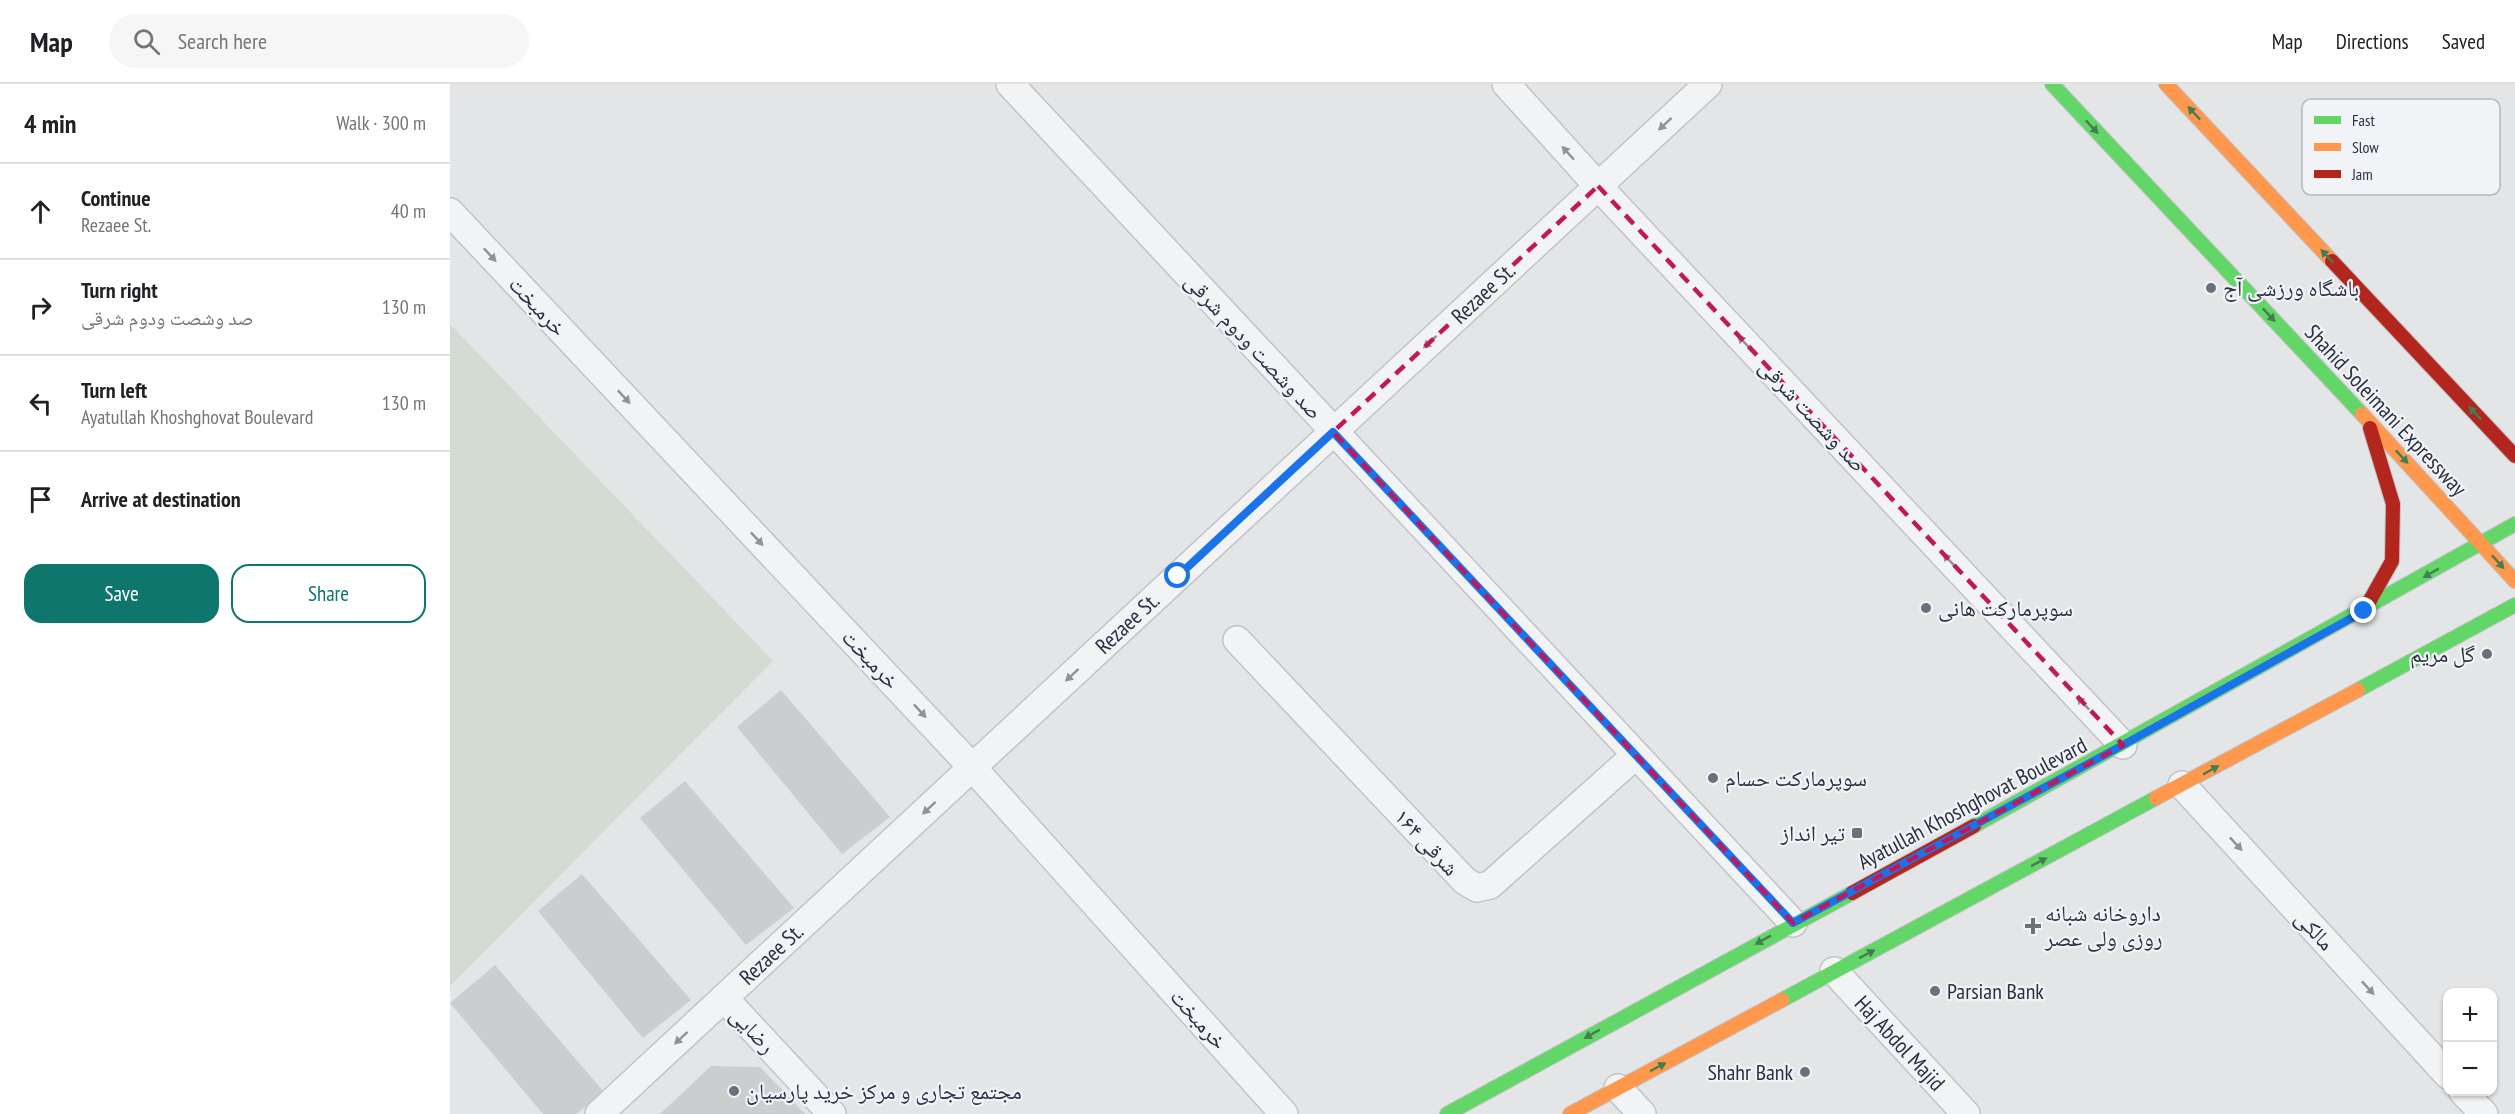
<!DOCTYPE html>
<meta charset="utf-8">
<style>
:root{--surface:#fff;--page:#f6f6f6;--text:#202124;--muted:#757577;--line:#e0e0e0;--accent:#0f766e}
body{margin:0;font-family:"PT Sans Narrow","Noto Naskh Arabic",sans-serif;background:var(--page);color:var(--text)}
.controls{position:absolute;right:18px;bottom:18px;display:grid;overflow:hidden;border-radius:12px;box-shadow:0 2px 4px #0004}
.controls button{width:54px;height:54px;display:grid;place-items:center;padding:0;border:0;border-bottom:2px solid var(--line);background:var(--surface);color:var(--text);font:30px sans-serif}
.stop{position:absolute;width:18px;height:18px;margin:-14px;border:4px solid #1a73e8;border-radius:50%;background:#fff}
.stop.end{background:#1a73e8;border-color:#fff;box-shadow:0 2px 6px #0008}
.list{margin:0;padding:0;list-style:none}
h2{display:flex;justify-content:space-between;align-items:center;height:78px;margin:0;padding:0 24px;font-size:26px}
h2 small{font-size:20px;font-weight:400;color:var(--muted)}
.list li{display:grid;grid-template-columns:39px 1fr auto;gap:18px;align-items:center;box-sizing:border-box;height:96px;padding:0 24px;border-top:2px solid var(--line)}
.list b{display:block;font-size:22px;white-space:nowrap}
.list p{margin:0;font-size:20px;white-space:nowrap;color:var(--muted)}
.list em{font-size:20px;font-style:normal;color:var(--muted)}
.actions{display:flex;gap:12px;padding:18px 24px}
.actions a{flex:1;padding:14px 0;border:2px solid var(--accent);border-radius:18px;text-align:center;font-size:21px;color:var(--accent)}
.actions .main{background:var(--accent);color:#fff}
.icon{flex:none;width:33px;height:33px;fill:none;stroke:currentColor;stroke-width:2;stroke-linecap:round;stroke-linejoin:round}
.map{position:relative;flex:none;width:2065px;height:1030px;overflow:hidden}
header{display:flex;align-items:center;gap:36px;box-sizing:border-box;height:84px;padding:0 30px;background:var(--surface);border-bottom:2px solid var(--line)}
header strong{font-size:28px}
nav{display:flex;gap:33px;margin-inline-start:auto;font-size:21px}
.search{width:420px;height:54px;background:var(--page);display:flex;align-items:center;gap:15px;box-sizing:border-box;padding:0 21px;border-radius:33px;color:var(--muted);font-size:22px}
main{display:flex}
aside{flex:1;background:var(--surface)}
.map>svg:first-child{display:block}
.green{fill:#d3dbd3}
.building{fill:#cbcdcf}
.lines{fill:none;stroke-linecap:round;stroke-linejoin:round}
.street-casing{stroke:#c1c3c5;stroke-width:30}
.fast-casing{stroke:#c0c2c5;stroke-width:16}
.slow-casing{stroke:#c0c2c5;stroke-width:16}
.jam-casing{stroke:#c0c2c5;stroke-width:16}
.street{stroke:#f2f3f5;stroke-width:27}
.fast{stroke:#63d668;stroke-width:14}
.slow{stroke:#ff974d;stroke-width:14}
.jam{stroke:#b3261e;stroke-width:14}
.oneway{fill:#447c53}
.oneway2{fill:#8e929b}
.route{stroke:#1a73e8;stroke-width:8}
.marked{fill:none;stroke:#c2185b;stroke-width:4.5;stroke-dasharray:12 8;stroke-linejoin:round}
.poi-dot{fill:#6b717b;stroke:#f1f3f7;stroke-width:2}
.labels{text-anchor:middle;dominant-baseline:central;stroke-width:4.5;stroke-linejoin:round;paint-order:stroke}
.poi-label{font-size:22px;fill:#2a3241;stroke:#f1f3f7;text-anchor:start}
.street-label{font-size:22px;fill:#2a3241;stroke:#f1f3f7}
.key{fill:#f1f3f7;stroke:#b5b9c0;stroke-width:1.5}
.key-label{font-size:16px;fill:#2a3241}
</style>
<header>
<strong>Map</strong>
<div class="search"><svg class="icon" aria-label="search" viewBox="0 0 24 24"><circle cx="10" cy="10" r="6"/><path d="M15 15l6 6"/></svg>Search here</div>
<nav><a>Map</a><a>Directions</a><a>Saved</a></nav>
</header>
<main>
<aside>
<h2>4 min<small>Walk · 300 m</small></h2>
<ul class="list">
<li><svg class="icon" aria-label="ahead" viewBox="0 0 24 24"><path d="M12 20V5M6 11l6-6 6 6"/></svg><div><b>Continue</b><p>Rezaee St.</p></div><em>40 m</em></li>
<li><svg class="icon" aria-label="right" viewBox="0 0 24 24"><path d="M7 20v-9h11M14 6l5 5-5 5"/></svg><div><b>Turn right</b><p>صد وشصت ودوم شرقى</p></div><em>130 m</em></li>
<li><svg class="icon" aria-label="left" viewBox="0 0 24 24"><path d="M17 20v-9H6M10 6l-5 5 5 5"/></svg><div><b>Turn left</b><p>Ayatullah Khoshghovat Boulevard</p></div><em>130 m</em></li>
<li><svg class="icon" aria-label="arrive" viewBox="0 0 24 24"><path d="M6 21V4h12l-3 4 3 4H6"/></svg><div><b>Arrive at destination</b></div></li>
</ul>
<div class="actions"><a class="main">Save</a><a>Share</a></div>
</aside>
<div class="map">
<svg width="2065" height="1030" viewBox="0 0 2065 1030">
<rect width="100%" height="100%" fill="#e3e5e7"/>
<!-- green -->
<polygon class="green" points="0,240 323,577 0,902"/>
<!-- building -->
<g class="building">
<polygon points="331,606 440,733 392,770 287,643"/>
<polygon points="235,697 344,824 296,861 190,734"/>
<polygon points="132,790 241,916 193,954 88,827"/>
<polygon points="45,881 154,1008 126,1030 93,1030 0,919"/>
<polygon points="261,982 310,983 355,1030 210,1030"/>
</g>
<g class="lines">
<!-- street casing -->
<g class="street-casing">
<g id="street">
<polyline points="560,0 1343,839"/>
<polyline points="1056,0 1148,102 1673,661"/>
<polyline points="0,128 522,683 834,1030"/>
<polyline points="787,556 1015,797 1027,804 1040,801 1186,671"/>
<polyline points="1732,701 1998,991"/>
<polyline points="1384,887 1516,1030"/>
<polyline points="274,914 382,1030"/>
<polyline points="1168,1004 1192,1030"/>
<polyline points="2013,1008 2034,1030"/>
<polyline points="149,1030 1258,0"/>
</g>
</g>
<!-- fast casing -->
<g class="fast-casing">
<g id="fast">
<polyline points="1602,0 1912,330"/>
<polyline points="1908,606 2065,521"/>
<polyline points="1524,742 2065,440"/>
<polyline points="1332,916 1706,714"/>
<polyline points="997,1030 1402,809"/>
</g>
</g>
<!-- slow casing -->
<g class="slow-casing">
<g id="slow">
<polyline points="1716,0 1882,177"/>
<polyline points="1912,330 2065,497"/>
<polyline points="1706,714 1908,606"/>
<polyline points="1120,1030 1332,916"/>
</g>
</g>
<!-- jam casing -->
<g class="jam-casing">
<g id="jam">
<polyline points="1882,177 2065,372"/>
<polyline points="1914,527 1942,477 1943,420 1920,344"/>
<polyline points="1402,809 1524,742"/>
</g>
</g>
<!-- street -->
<use href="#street" class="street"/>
<!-- fast -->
<use href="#fast" class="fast"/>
<!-- slow -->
<use href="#slow" class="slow"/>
<!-- jam -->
<use href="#jam" class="jam"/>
</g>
<!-- one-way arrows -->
<defs><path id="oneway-solid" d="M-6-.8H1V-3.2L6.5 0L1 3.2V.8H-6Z" transform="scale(1.5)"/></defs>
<g class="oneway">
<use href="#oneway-solid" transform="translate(1744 29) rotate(-133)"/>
<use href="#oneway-solid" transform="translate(1642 43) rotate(47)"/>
<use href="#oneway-solid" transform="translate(1877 172) rotate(-133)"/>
<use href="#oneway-solid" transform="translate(1819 231) rotate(47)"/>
<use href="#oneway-solid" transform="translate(2025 329) rotate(-133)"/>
<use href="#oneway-solid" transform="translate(1952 373) rotate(47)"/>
<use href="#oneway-solid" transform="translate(2048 478) rotate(48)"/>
<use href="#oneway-solid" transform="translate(1981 489) rotate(150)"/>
<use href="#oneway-solid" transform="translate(1761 686) rotate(-29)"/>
<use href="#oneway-solid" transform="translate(1589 778) rotate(-28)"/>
<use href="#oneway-solid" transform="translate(1313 856) rotate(151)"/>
<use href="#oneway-solid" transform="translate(1417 870) rotate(-28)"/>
<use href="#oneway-solid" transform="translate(1142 950) rotate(151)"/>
<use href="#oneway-solid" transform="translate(1208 983) rotate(-28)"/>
</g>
<g class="oneway2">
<use href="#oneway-solid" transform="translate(1215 40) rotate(137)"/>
<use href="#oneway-solid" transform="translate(1118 69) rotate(-132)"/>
<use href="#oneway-solid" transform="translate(40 171) rotate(47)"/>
<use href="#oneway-solid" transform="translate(980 258) rotate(137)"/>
<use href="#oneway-solid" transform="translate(1294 258) rotate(-133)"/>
<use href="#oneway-solid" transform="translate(174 313) rotate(47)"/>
<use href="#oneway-solid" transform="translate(307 455) rotate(47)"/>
<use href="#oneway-solid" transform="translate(1499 476) rotate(-133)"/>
<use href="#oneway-solid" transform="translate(622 591) rotate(137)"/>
<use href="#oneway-solid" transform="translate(1633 619) rotate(-133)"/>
<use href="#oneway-solid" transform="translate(470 627) rotate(47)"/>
<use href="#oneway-solid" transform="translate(479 724) rotate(137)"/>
<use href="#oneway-solid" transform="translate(1786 760) rotate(47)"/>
<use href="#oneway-solid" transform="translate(1918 904) rotate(47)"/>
<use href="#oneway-solid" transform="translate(231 954) rotate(137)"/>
</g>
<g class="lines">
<!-- route -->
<polyline class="route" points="728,492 883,348 1343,839 1673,661 1914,527"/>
</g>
<!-- marked area -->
<path class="marked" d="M1148,102L1673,661L1343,839L883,348Z"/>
<!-- markers -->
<g class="poi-dot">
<circle cx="1761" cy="204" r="6"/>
<circle cx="1476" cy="524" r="6"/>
<circle cx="2037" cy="570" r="6"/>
<circle cx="1263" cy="694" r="6"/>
<rect x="1401" y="743" width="12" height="12" rx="3"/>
<path d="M1580 833h6v6h6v6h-6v6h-6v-6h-6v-6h6z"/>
<circle cx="1485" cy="907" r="6"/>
<circle cx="1355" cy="988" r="6"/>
<circle cx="284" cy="1007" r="6"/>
</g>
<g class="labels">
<!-- poi labels -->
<g class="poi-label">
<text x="1773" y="204">باشگاه ورزشی آج</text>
<text x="1488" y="524">سوپرمارکت هانی</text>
<text x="2025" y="570" text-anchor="end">گل مریم</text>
<text x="1275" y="694">سوپرمارکت حسام</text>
<text x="1395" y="749" text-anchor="end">تیر انداز</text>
<text x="1595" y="829">داروخانه شبانه<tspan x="1595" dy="25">روزی ولی عصر</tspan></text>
<text x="1497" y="907">Parsian Bank</text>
<text x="1343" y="988" text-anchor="end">Shahr Bank</text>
<text x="296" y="1007">مجتمع تجاری و مرکز خرید پارسیان</text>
</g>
<!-- street labels -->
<g class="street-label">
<text transform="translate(1033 209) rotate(-43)">Rezaee St.</text>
<text transform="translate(88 222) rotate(47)">خرمبخت</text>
<text transform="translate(804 262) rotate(47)">صد وشصت ودوم شرقى</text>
<text transform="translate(1936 326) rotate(47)">Shahid Soleimani Expressway</text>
<text transform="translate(1363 331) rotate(47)">صد وشصت شرقی</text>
<text transform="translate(677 539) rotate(-43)">Rezaee St.</text>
<text transform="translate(421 575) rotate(47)">خرمبخت</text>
<text transform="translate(1522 719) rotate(-28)">Ayatullah Khoshghovat Boulevard</text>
<text transform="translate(977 758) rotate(47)">۱۶۴ شرقی</text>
<text transform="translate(1865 846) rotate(47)">مالکی</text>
<text transform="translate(321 870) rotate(-43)">Rezaee St.</text>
<text transform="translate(749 935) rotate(48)">خرمبخت</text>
<text transform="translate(303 946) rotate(47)">رضایی</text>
<text transform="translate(1450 959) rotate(47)">Haj Abdol Majid</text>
</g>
</g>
<!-- legend -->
<rect x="1852" y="15" width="198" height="96" rx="9" class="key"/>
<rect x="1864" y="32" width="27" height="8" fill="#63d668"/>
<rect x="1864" y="59" width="27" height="8" fill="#ff974d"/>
<rect x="1864" y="86" width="27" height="8" fill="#b3261e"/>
<g class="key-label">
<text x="1902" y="42">Fast</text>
<text x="1902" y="69">Slow</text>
<text x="1902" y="96">Jam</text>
</g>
</svg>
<div class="controls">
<button>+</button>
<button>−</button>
</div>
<div class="stop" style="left:728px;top:492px"></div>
<div class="stop end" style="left:1914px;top:527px"></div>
</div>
</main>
